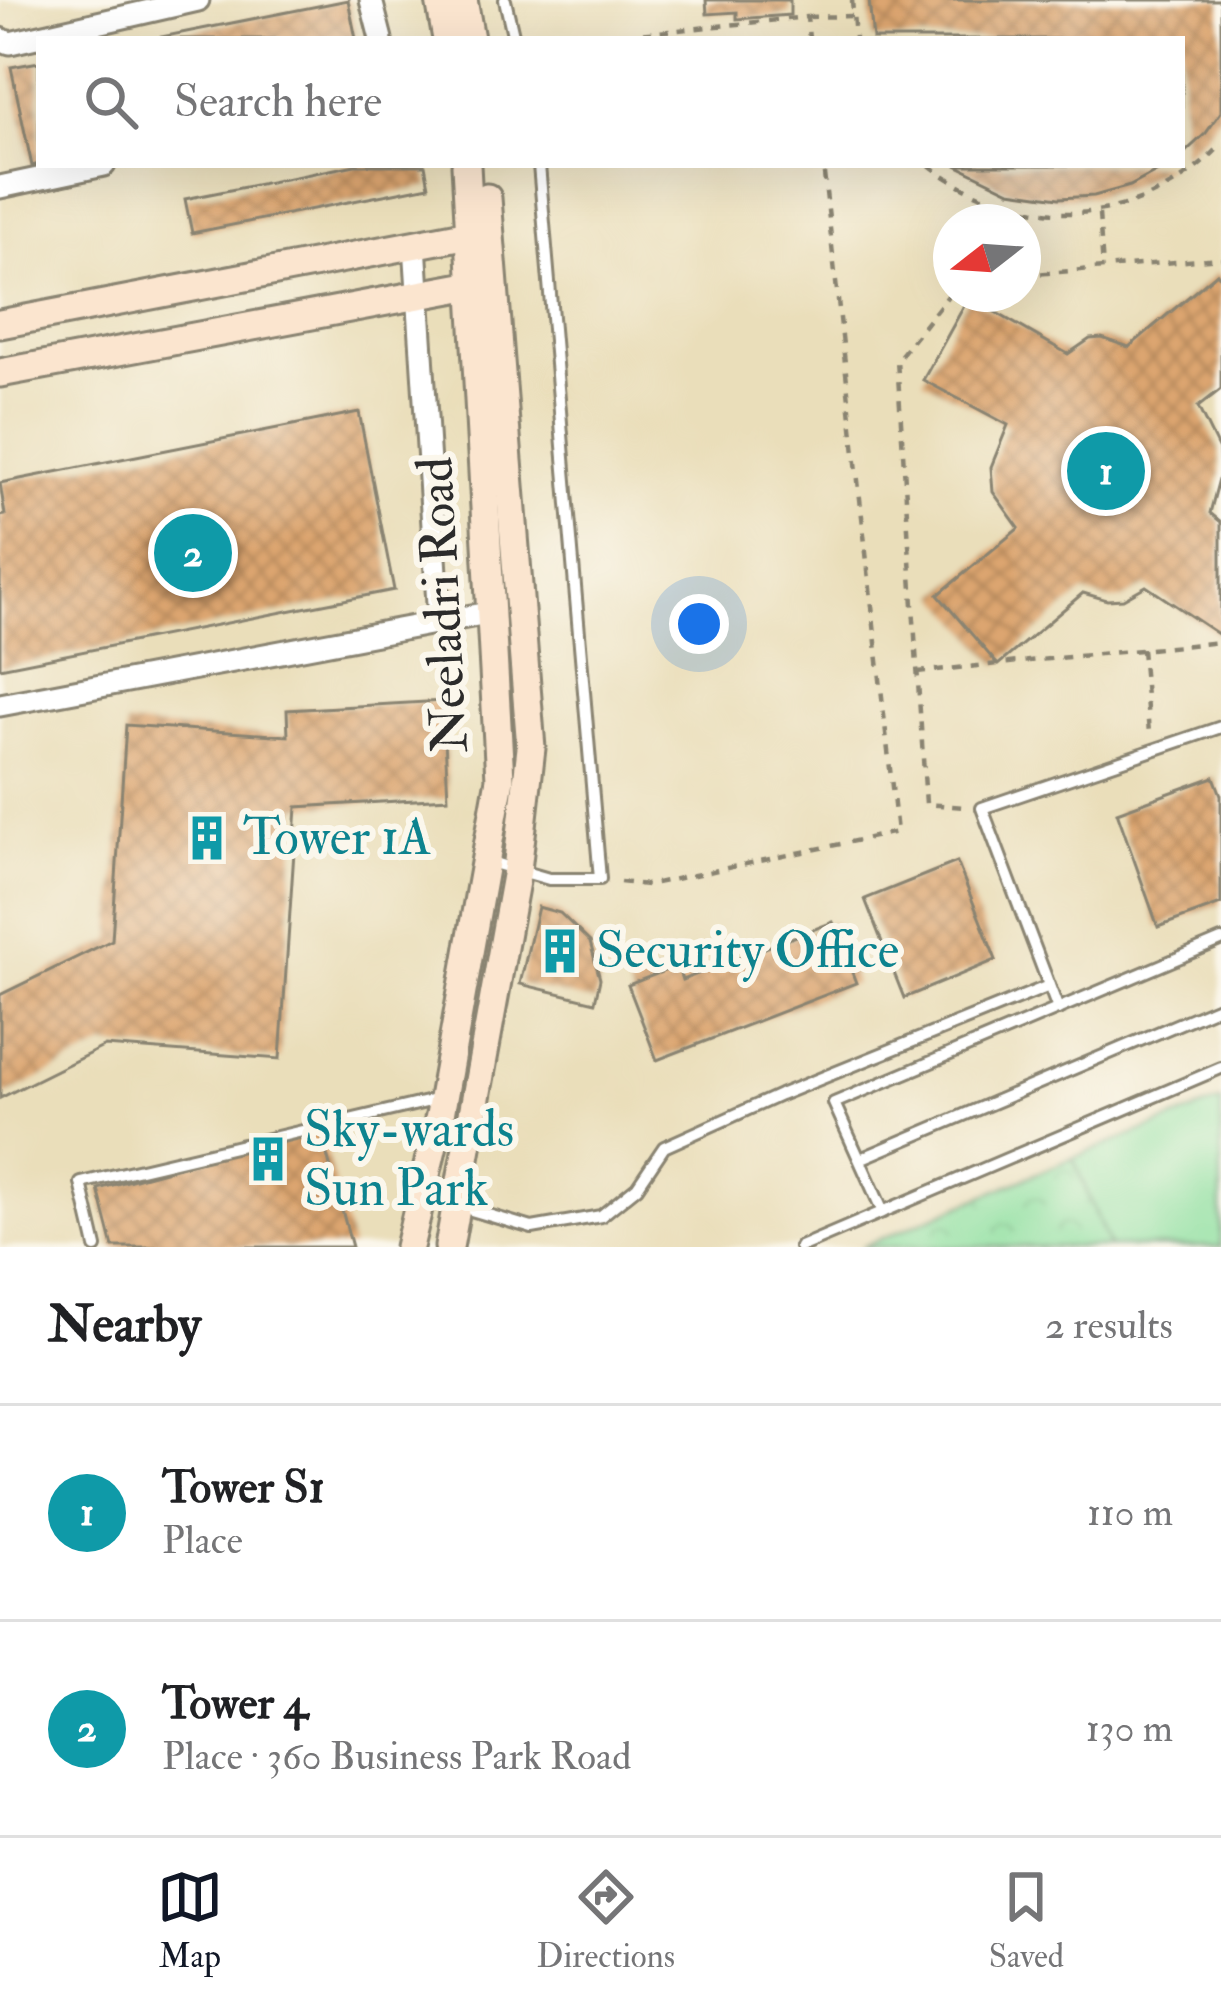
<!DOCTYPE html>
<meta charset="utf-8">
<style>
:root{--surface:#fff;--page:#f2f2f2;--text:#202124;--muted:#757577;--line:#e0e0e0;--accent:#111827}
body{margin:0;font-family:"IM FELL Double Pica",serif;background:var(--page);color:var(--text)}
.compass{position:absolute;left:933px;top:204px;width:108px;height:108px;border-radius:50%;background:var(--surface);box-shadow:0 12px 48px #0002;rotate:253deg}
.you{position:absolute;left:699px;top:624px;width:42px;height:42px;margin:-30px;border:9px solid #fff;border-radius:50%;background:#1a73e8;box-shadow:0 0 0 18px #1a73e833}
.badge{display:grid;place-items:center;width:78px;height:78px;border-radius:50%;background:var(--accent);color:#fff;font-size:39px;font-weight:700}
.pin{position:absolute;translate:-50% -50%;border:6px solid #fff;box-shadow:0 3px 12px #0006}
.list{margin:0;padding:0;list-style:none}
h2{display:flex;justify-content:space-between;align-items:center;height:156px;margin:0;padding:0 48px;font-size:51px}
h2 small{font-size:39px;font-weight:400;color:var(--muted)}
.list li{display:grid;grid-template-columns:78px 1fr auto;gap:36px;align-items:center;box-sizing:border-box;height:216px;padding:0 48px;border-top:3px solid var(--line)}
.list b{display:block;font-size:45px;white-space:nowrap}
.list p{margin:0;font-size:39px;white-space:nowrap;color:var(--muted)}
.list em{font-size:39px;font-style:normal;color:var(--muted)}
.icon{flex:none;width:66px;height:66px;fill:none;stroke:currentColor;stroke-width:2;stroke-linecap:round;stroke-linejoin:round}
.map{position:relative;flex:none;width:1221px;height:1247px;overflow:hidden}
.search{position:absolute;background:var(--surface);box-shadow:0 12px 48px #0002;left:36px;right:36px;top:36px;height:132px;display:flex;align-items:center;gap:30px;box-sizing:border-box;padding:0 42px;border-radius:0px;color:var(--muted);font-size:45px}
.sheet{height:588px;background:var(--surface)}
nav{display:flex;justify-content:space-around;align-items:center;box-sizing:border-box;height:168px;border-top:3px solid var(--line);background:var(--surface);font-size:33px;color:var(--muted)}
nav a{display:grid;justify-items:center;gap:6px}
nav .on{color:var(--accent)}
.map>svg:first-child{display:block}
.grass{fill:#8ee0a0;stroke:#5c8666;stroke-width:3}
.park{fill:url(#park-crowns);stroke:#5c8666;stroke-width:3}
.building{fill:url(#building-cross-hatch)}
.lines{fill:none;stroke-linecap:round;stroke-linejoin:round}
.service-casing{stroke:#8a8472;stroke-width:16}
.minor-casing{stroke:#8a8472;stroke-width:27}
.secondary-casing{stroke:#8a8472;stroke-width:33}
.path{stroke:#8a8472;stroke-width:4.5;stroke-dasharray:9 9;stroke-linecap:butt}
.service{stroke:#fff;stroke-width:10}
.minor{stroke:#fff;stroke-width:21}
.secondary{stroke:#fbe5cf;stroke-width:27}
.labels{text-anchor:middle;dominant-baseline:central;stroke-width:12;stroke-linejoin:round;paint-order:stroke}
.street-label{font-size:51px;fill:#2b2b2b;stroke:#fbf7ec}
.culture-label{font-size:51px;fill:#0d838f;stroke:#fbf7ec;text-anchor:start}
</style>
<div class="map">
<svg width="1221" height="1247" viewBox="0 0 1221 1247">
<defs>
<pattern id="park-crowns" width="20" height="18" patternUnits="userSpaceOnUse" patternTransform="scale(3)"><rect width="20" height="18" fill="#8ee0a0"/><path d="M2 6a3 3 0 1 1 6 0M12 15a3 3 0 1 1 6 0" fill="none" stroke="#7bc08a"/></pattern>
<pattern id="building-cross-hatch" width="8" height="8" patternUnits="userSpaceOnUse" patternTransform="scale(3)"><rect width="8" height="8" fill="#dca56f"/><path d="M0 0l8 8M0 8l8-8" fill="none" stroke="#b3875b"/></pattern>
</defs>
<rect width="100%" height="100%" fill="#fbf7ec"/>
<filter id="ink" filterUnits="userSpaceOnUse"><feTurbulence type="fractalNoise" baseFrequency=".00833" numOctaves="2"/><feDisplacementMap in="SourceGraphic" scale="24" xChannelSelector="R" yChannelSelector="G"/><feConvolveMatrix kernelMatrix="1 2 1 2 8 2 1 2 1" color-interpolation-filters="sRGB"/></filter>
<filter id="wash" filterUnits="userSpaceOnUse"><feTurbulence type="fractalNoise" baseFrequency=".004" numOctaves="4" result="noise"/><feDisplacementMap in="SourceGraphic" scale="48" xChannelSelector="R" yChannelSelector="G"/><feGaussianBlur stdDeviation="2.7" result="paint"/><feColorMatrix in="noise" values="0 0 0 0 0 0 0 0 0 0 0 0 0 0 0 0 0 1.4 0 .05"/><feComposite in="paint" operator="in"/></filter>
<g filter="url(#wash)">
<rect width="100%" height="100%" fill="#eadeba"/>
<!-- grass -->
<polygon class="grass" points="1221,1101 1221,1247 1109,1247 1073,1158"/>
<!-- park -->
<polygon class="park" points="1073,1158 1109,1247 861,1247 864,1246"/>
<g id="blocks">
<!-- building -->
<g class="building">
<polygon points="348,0 356,39 162,39 161,37"/>
<polygon points="706,0 790,0 790,15 737,19 737,12 707,14"/>
<polygon points="869,0 1221,0 1221,112 1206,133 1182,155 1182,39 873,39"/>
<polygon points="39,62 39,164 32,166 11,67"/>
<polygon points="355,165 425,165 429,186 192,233 185,199"/>
<polygon points="956,165 1169,165 1130,186 1094,196 1059,198 1010,191"/>
<polygon points="1217,273 1221,278 1221,389 1198,407 1219,450 1220,475 1210,513 1221,522 1221,636 1146,586 1123,599 1107,600 1083,593 998,665 938,595 1019,528 993,492 991,467 1008,425 923,380 969,297 1068,354 1090,339 1102,338 1129,347"/>
<polygon points="359,412 394,590 0,668 0,516 5,515 0,483"/>
<polygon points="443,701 448,798 297,807 280,1059 105,1046 0,1098 0,995 112,940 126,725 288,736 287,710"/>
<polygon points="1214,777 1221,795 1221,904 1158,927 1117,812"/>
<polygon points="957,862 996,960 904,998 865,899"/>
<polygon points="538,907 560,913 590,942 600,979 595,1002 520,984"/>
<polygon points="833,922 856,983 657,1060 628,985 677,966 682,980"/>
<polygon points="320,1129 352,1247 113,1247 98,1189"/>
</g>
</g>
</g>
<g filter="url(#ink)">
<use href="#blocks" fill-opacity="0" stroke="#8a8472" stroke-width="3"/>
<g class="lines">
<!-- service casing -->
<g class="service-casing">
<g id="service">
<polyline points="505,0 514,39"/>
<polyline points="490,862 549,879 600,879 539,165"/>
<polyline points="1058,1009 982,808 1221,727"/>
<polyline points="860,1159 1221,1006"/>
<polyline points="461,1207 532,1228 601,1216 637,1187 664,1147 780,1095 1049,986"/>
<polyline points="883,1212 834,1103 1221,940"/>
<polyline points="96,1247 81,1183 439,1099"/>
<polyline points="800,1247 1221,1068"/>
</g>
</g>
<!-- minor casing -->
<g class="minor-casing">
<g id="minor">
<polyline points="371,0 381,39"/>
<polyline points="0,39 10,43 198,0"/>
<polyline points="0,187 104,165"/>
<polyline points="415,244 439,620"/>
<polyline points="0,705 493,612"/>
</g>
</g>
<!-- secondary casing -->
<g class="secondary-casing">
<g id="secondary">
<polyline points="440,0 447,39"/>
<polyline points="463,0 470,39"/>
<polyline points="0,324 485,231"/>
<polyline points="0,373 489,282"/>
<polyline points="409,1247 440,1115 500,779 466,165"/>
<polyline points="449,1247 517,870 531,748 487,198"/>
</g>
</g>
<!-- path -->
<g class="path">
<polyline points="852,0 855,39"/>
<polyline points="807,17 853,16"/>
<polyline points="589,39 807,17 809,39"/>
<path d="M929,165C1018,234 1142,230 1221,145"/>
<polyline points="1099,214 1103,268"/>
<polyline points="1023,275 1221,258"/>
<polyline points="951,292 897,360 926,804 964,807"/>
<polyline points="1142,649 1149,733"/>
<polyline points="917,672 1221,642"/>
<polyline points="620,882 647,885 897,832 823,165"/>
</g>
<!-- service -->
<use href="#service" class="service"/>
<!-- minor -->
<use href="#minor" class="minor"/>
<!-- secondary -->
<use href="#secondary" class="secondary"/>
</g>
</g>
<!-- icons -->
<defs>
<g id="building-bare" transform="scale(3.6)"><path d="M-4-6H4V6H1V3H-1V6H-4ZM-2.5-4.3h1.7v1.8h-1.7ZM.8-4.3h1.7v1.8H.8ZM-2.5-1h1.7V.8h-1.7ZM.8-1h1.7V.8H.8Z" fill="#0f9aa8" stroke="#fbf7ec" stroke-width="2.5" paint-order="stroke"/></g>
</defs>
<g fill-rule="evenodd">
<use href="#building-bare" x="207" y="838"/>
<use href="#building-bare" x="560" y="951"/>
<use href="#building-bare" x="268" y="1159"/>
</g>
<g class="labels">
<!-- street labels -->
<g class="street-label">
<text transform="translate(443 605) rotate(-93)">Neeladri Road</text>
</g>
<!-- culture labels -->
<g class="culture-label">
<text x="243" y="838">Tower 1A</text>
<text x="596" y="951">Security Office</text>
<text x="304" y="1130">Sky-wards<tspan x="304" dy="59">Sun Park</tspan></text>
</g>
</g>
</svg>
<svg class="compass" viewBox="-18 -18 36 36"><path d="M0-13l5 13h-10z" fill="#e53935"/><path d="M0 13l5-13h-10z" fill="#757577"/></svg>
<div class="you"></div>
<div class="pin badge" style="left:1106px;top:471px;background:#0f9aa8">1</div>
<div class="pin badge" style="left:193px;top:553px;background:#0f9aa8">2</div>
<div class="search"><svg class="icon" aria-label="search" viewBox="0 0 24 24"><circle cx="10" cy="10" r="6"/><path d="M15 15l6 6"/></svg>Search here</div>
</div>
<section class="sheet">
<h2>Nearby<small>2 results</small></h2>
<ul class="list">
<li><span class="badge" style="background:#0f9aa8">1</span><div><b>Tower S1</b><p>Place</p></div><em>110 m</em></li>
<li><span class="badge" style="background:#0f9aa8">2</span><div><b>Tower 4</b><p>Place · 360 Business Park Road</p></div><em>130 m</em></li>
</ul>
</section>
<nav>
<a class="on"><svg class="icon" aria-label="map" viewBox="0 0 24 24"><path d="M3 6l6-2 6 2 6-2v14l-6 2-6-2-6 2zM9 4v14M15 6v14"/></svg>Map</a>
<a><svg class="icon" aria-label="directions" viewBox="0 0 24 24"><path d="M12 3l9 9-9 9-9-9zM9 14v-3h6M13 9l2 2-2 2"/></svg>Directions</a>
<a><svg class="icon" aria-label="saved" viewBox="0 0 24 24"><path d="M7 4h10v16l-5-4-5 4z"/></svg>Saved</a>
</nav>
